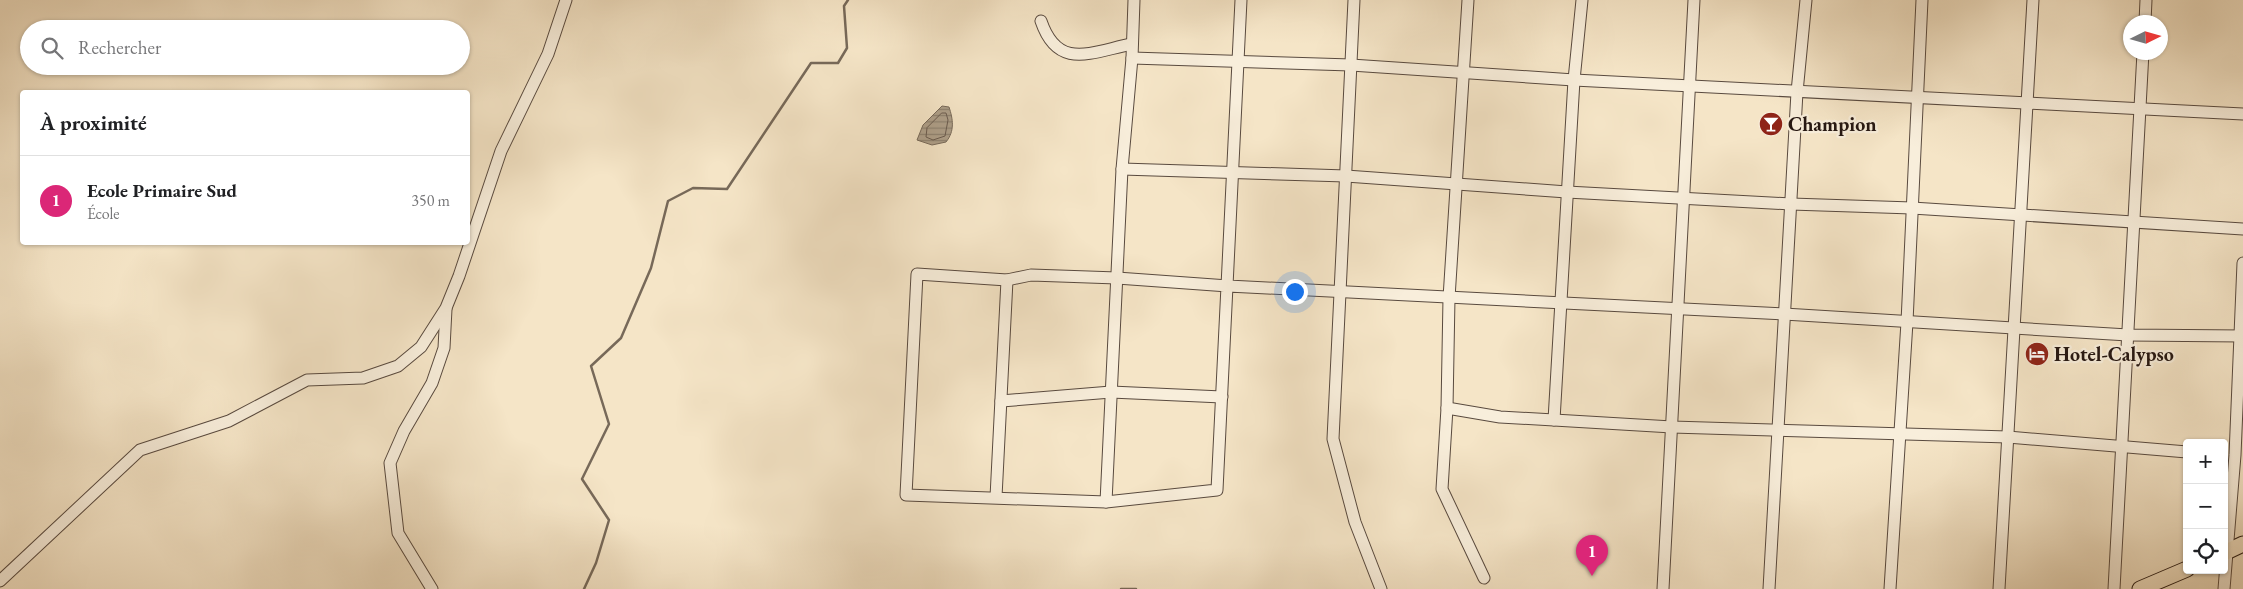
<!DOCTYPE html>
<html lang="fr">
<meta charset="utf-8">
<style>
:root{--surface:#fff;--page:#f6f6f6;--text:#202124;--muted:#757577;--line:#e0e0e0;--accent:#db2777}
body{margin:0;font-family:"EB Garamond",serif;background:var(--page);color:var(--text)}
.controls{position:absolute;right:15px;bottom:15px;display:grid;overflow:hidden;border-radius:5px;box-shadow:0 1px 4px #0004}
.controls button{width:45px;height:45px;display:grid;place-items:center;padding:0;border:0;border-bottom:1px solid var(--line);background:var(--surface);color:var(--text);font:25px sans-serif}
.compass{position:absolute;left:2123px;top:15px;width:45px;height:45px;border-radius:50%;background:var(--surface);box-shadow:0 1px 4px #0004;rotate:85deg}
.you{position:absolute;left:1294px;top:291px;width:18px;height:18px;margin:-12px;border:4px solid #fff;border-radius:50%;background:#1a73e8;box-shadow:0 0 0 8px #1a73e833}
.badge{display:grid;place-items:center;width:32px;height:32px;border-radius:50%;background:var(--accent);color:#fff;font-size:16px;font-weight:700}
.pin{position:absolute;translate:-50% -41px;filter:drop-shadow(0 1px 2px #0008)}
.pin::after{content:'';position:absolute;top:26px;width:18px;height:15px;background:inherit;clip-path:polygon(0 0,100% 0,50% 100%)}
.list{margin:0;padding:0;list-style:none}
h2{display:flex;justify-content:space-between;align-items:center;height:65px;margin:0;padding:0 20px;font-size:21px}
h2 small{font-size:16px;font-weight:400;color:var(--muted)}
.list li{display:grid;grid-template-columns:32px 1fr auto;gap:15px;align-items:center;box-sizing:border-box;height:90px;padding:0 20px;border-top:1px solid var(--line)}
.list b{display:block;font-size:19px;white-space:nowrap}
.list p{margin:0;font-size:16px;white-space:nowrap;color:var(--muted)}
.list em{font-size:16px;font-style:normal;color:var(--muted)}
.icon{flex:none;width:28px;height:28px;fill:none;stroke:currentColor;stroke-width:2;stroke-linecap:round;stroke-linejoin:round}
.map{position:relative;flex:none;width:2243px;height:589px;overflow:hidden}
.search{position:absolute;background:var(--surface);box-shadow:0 1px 4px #0004;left:20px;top:20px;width:450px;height:55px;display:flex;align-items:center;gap:12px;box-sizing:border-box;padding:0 18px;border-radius:28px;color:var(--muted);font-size:19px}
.panel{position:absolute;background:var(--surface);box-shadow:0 1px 4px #0004;left:20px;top:90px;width:450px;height:155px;border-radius:5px}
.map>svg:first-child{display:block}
.water{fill:url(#water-rules);stroke:#776959}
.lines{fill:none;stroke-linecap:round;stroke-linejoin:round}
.shore{stroke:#6a5b4e;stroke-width:1}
.stream{stroke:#776959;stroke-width:2.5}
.minor-casing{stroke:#594a3f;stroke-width:13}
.major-casing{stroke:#251712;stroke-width:17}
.minor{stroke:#f8eedb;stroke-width:11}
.major{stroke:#f5e5c7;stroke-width:15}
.labels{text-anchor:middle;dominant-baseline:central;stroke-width:4.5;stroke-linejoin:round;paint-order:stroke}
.poi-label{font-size:20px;font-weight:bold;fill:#251712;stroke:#f8eedb;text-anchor:start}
</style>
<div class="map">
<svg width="2243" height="589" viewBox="0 0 2243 589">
<defs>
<pattern id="water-rules" width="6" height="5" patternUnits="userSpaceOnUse" patternTransform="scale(1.25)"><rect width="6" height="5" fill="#ae9f89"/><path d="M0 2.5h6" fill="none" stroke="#8d816f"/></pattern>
</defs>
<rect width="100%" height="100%" fill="#f5e5c7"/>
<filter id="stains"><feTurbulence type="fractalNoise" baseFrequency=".004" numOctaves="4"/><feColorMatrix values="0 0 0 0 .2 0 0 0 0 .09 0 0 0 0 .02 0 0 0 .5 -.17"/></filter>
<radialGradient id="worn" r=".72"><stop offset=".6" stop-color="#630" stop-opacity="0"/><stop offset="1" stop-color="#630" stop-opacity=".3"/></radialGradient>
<!-- water -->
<path class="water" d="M942,106L949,107C953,119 955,131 946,142L932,145L917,140L923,125Z"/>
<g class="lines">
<!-- shore -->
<polygon class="shore" points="942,113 946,113 948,120 945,136 933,140 926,137 927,128"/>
<!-- stream -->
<g class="stream">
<polyline points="584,589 596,563 609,520 582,479 609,424 591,366 621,338 651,268 668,201 693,188 727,189 811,63 838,63 847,48 844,6 848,0"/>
<polyline points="1121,589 1136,589"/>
</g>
<!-- minor casing -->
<g class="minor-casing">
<g id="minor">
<polyline points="1241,0 1217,490 1106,502 906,495 917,274 1007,280 1031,275 1117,278 1228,286 1784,314 2128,335 2243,336"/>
<polyline points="1354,0 1333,439 1355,522 1381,589"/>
<polyline points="1468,0 1449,298 1447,408 1442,489 1484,578"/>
<path d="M1041,21C1058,71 1091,52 1132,44"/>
<polyline points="2145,22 2146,0"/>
<polyline points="1132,58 1351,65 1574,80 2243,114"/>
<polyline points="1122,169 1346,176 1567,192 1791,204 1912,208 2243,229"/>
<polyline points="1001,401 1111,392 1222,397"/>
<polyline points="1447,408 1500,417 1554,420 1672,427 2008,437 2187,452"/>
<polyline points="1554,420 1574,80 1582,0"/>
<polyline points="996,497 1007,280"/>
<polyline points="1106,502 1122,169 1132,58 1134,0"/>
<polyline points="0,581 140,450 229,421 307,380 363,378 398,366 421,347 446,308 459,276 501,151 548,54 566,0"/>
<polyline points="432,589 398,533 390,463 404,431 432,383 444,348 446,309"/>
<polyline points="1663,589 1694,0"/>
<polyline points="1769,589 1797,92 1806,0"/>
<polyline points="1890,589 1907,322 1922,0"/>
<polyline points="1999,589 2033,0"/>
<polyline points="2114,589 2143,52"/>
<polyline points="2224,589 2235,455 2243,263"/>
</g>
</g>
<!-- major casing -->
<g class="major-casing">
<g id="major">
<polyline points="2224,553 2243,544"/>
<polyline points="2140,589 2187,569"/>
</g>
</g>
<!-- minor -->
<use href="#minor" class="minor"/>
<!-- major -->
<use href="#major" class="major"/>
</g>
<!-- icons -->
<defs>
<g id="bar-disc" transform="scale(1.25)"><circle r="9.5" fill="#8f2418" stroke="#f8eedb"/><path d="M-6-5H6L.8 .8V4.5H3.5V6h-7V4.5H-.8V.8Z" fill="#fff"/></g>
<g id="hotel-disc" transform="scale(1.25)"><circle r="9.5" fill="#8f2418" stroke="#f8eedb"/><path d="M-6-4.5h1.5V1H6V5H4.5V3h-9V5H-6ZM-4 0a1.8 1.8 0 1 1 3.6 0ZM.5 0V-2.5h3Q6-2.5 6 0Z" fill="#fff"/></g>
</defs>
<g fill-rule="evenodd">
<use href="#bar-disc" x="1771" y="124"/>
<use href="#hotel-disc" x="2037" y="354"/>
</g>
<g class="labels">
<!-- poi labels -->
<g class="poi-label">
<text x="1788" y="124">Champion</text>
<text x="2054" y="354">Hotel-Calypso</text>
</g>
</g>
<rect width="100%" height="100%" filter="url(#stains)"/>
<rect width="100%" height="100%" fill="url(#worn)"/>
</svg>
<div class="controls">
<button>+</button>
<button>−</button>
<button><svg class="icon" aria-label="locate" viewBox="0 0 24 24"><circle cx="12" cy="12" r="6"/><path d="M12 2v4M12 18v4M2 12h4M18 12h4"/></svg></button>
</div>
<svg class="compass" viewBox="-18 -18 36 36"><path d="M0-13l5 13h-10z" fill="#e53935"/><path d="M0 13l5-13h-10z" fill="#757577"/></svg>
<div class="you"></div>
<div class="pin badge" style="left:1592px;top:576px">1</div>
<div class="search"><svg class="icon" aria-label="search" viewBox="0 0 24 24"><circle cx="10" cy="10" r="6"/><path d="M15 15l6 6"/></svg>Rechercher</div>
<section class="panel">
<h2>À proximité<small></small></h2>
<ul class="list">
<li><span class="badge">1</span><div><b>Ecole Primaire Sud</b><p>École</p></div><em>350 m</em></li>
</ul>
</section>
</div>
